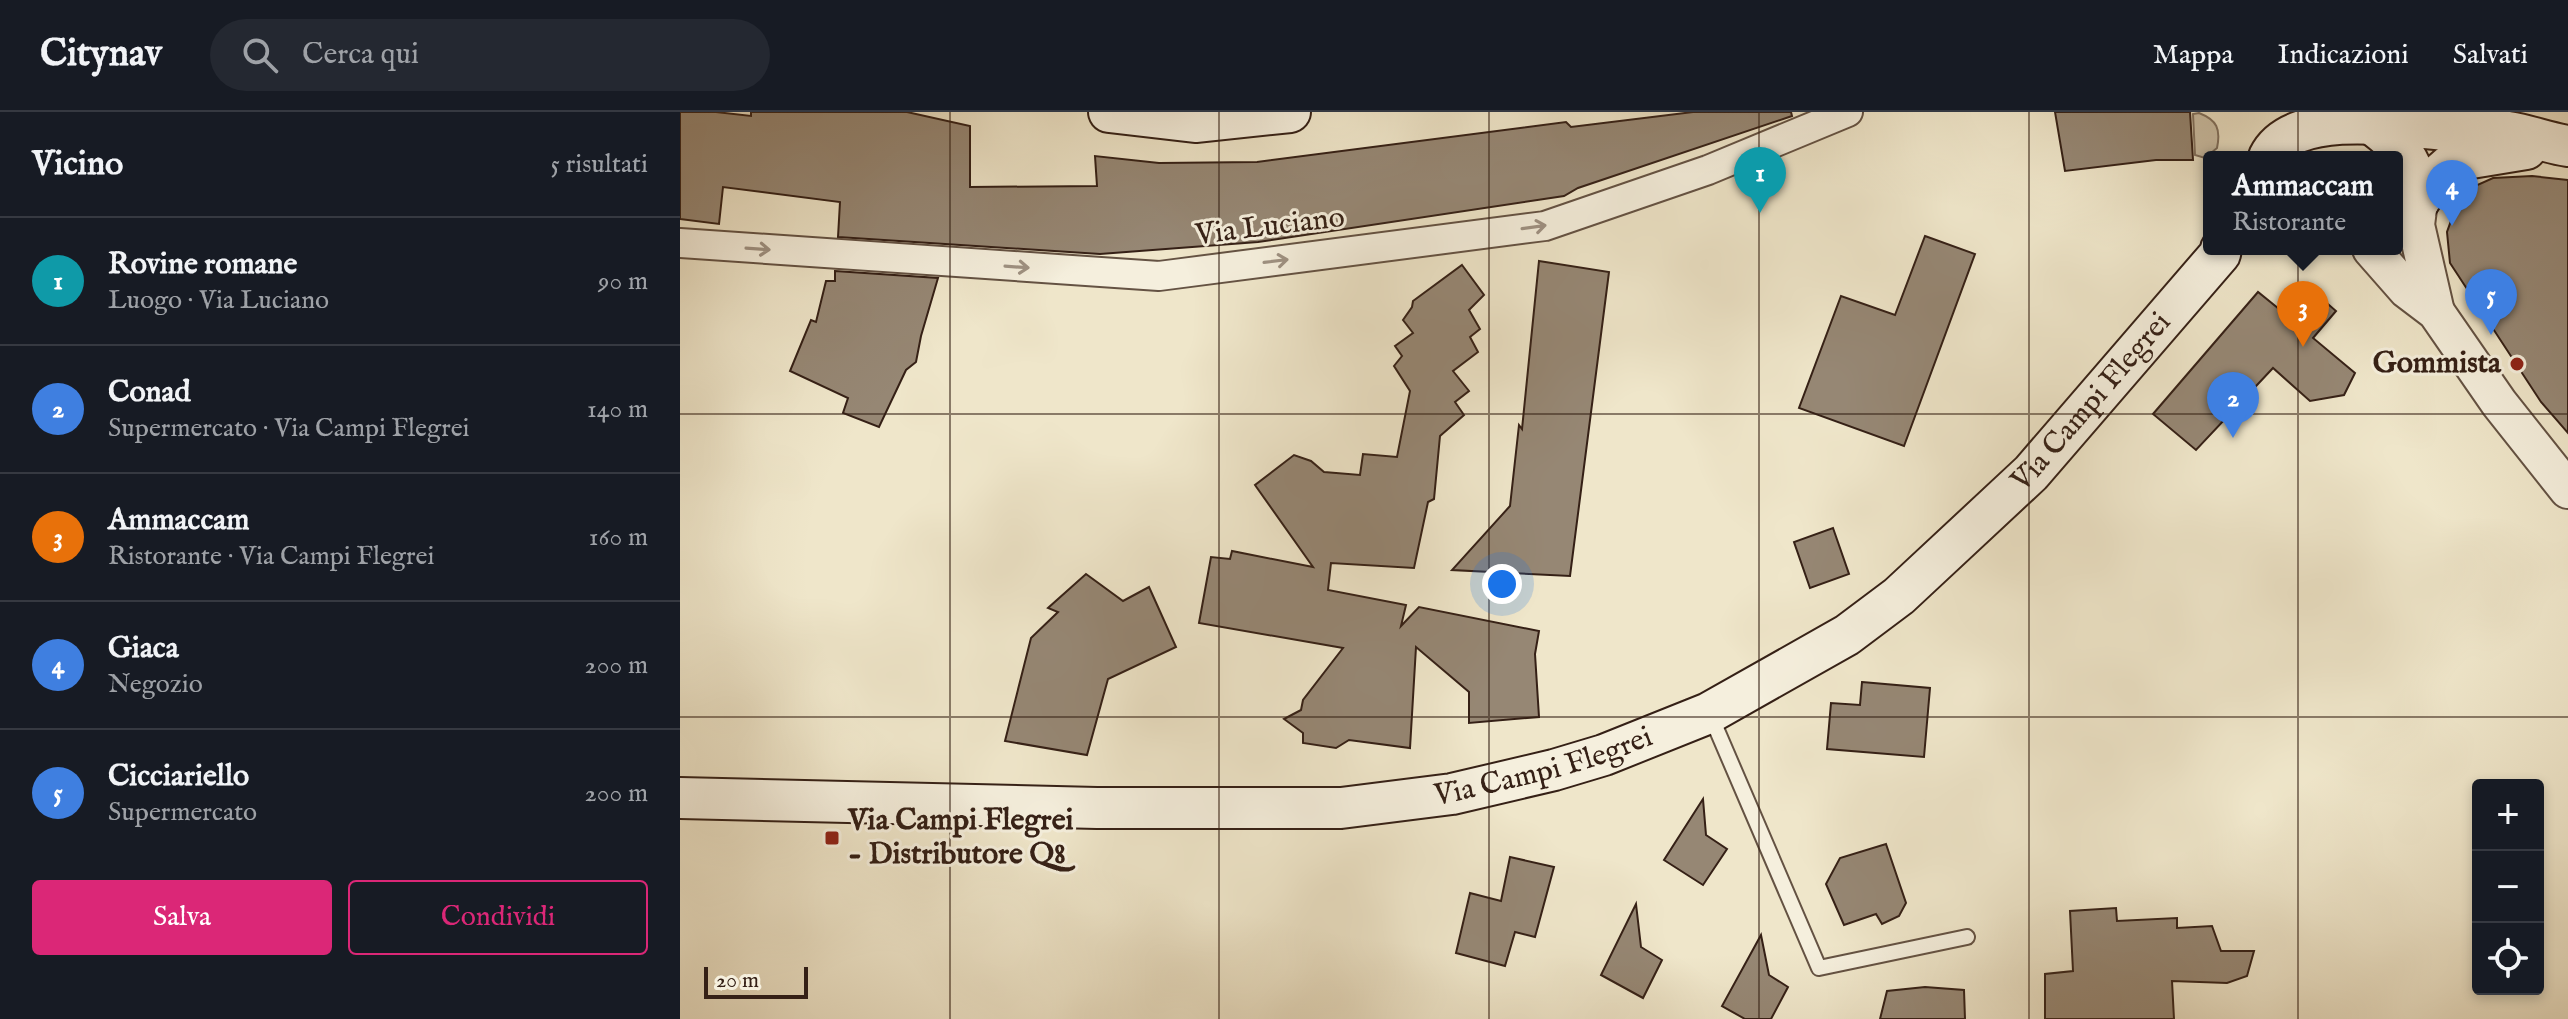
<!DOCTYPE html>
<html lang="it">
<meta charset="utf-8">
<style>
:root{--surface:#171b24;--page:#242831;--text:#f1f3f6;--muted:#9ea1a6;--line:#363941;--accent:#db2777}
body{margin:0;font-family:"IM FELL English",serif;background:var(--page);color:var(--text)}
.controls{position:absolute;right:24px;bottom:24px;display:grid;overflow:hidden;border-radius:8px;box-shadow:0 4px 12px #0003}
.controls button{width:72px;height:72px;display:grid;place-items:center;padding:0;border:0;border-bottom:2px solid var(--line);background:var(--surface);color:var(--text);font:40px sans-serif}
.scale{position:absolute;left:24px;bottom:20px;width:104px;box-sizing:border-box;padding-left:8px;border:4px solid #352016;border-top:0;font-size:22px;line-height:28px;white-space:nowrap;color:#352016;-webkit-text-stroke:6px #f5efdd;paint-order:stroke}
.you{position:absolute;left:822px;top:472px;width:28px;height:28px;margin:-20px;border:6px solid #fff;border-radius:50%;background:#1a73e8;box-shadow:0 0 0 12px #1a73e833}
.badge{display:grid;place-items:center;width:52px;height:52px;border-radius:50%;background:var(--accent);color:#fff;font-size:26px;font-weight:700}
.pin{position:absolute;translate:-50% -66px;filter:drop-shadow(0 2px 4px #0008)}
.pin::after{content:'';position:absolute;top:42px;width:28px;height:24px;background:inherit;clip-path:polygon(0 0,100% 0,50% 100%)}
.popup{position:absolute;left:1523px;top:39px;width:200px;height:104px;box-sizing:border-box;display:grid;place-content:center;border-radius:8px;background:var(--surface);filter:drop-shadow(0 2px 6px #0005);font-size:26px;white-space:nowrap;color:var(--muted)}
.popup b{font-size:30px;color:var(--text)}
.popup::after{content:'';position:absolute;left:50%;top:100%;margin-left:-16px;border:16px solid transparent;border-top-color:var(--surface)}
.list{margin:0;padding:0;list-style:none}
h2{display:flex;justify-content:space-between;align-items:center;height:104px;margin:0;padding:0 32px;font-size:34px}
h2 small{font-size:26px;font-weight:400;color:var(--muted)}
.list li{display:grid;grid-template-columns:52px 1fr auto;gap:24px;align-items:center;box-sizing:border-box;height:128px;padding:0 32px;border-top:2px solid var(--line)}
.list b{display:block;font-size:30px;white-space:nowrap}
.list p{margin:0;font-size:26px;white-space:nowrap;color:var(--muted)}
.list em{font-size:26px;font-style:normal;color:var(--muted)}
.actions{display:flex;gap:16px;padding:24px 32px}
.actions a{flex:1;padding:18px 0;border:2px solid var(--accent);border-radius:8px;text-align:center;font-size:28px;color:var(--accent)}
.actions .main{background:var(--accent);color:#fff}
.icon{flex:none;width:44px;height:44px;fill:none;stroke:currentColor;stroke-width:2;stroke-linecap:round;stroke-linejoin:round}
.map{position:relative;flex:none;width:1888px;height:907px;overflow:hidden}
header{display:flex;align-items:center;gap:48px;box-sizing:border-box;height:112px;padding:0 40px;background:var(--surface);border-bottom:2px solid var(--line)}
header strong{font-size:38px}
nav{display:flex;gap:44px;margin-inline-start:auto;font-size:28px}
.search{width:560px;height:72px;background:var(--page);display:flex;align-items:center;gap:20px;box-sizing:border-box;padding:0 28px;border-radius:44px;color:var(--muted);font-size:30px}
main{display:flex}
aside{flex:1;background:var(--surface)}
.map>svg:first-child{display:block}
.green{fill:#cfc4ab;stroke:#827260;stroke-width:2}
.building{fill:#968774;stroke:#352016;stroke-width:2}
.lines{fill:none;stroke-linecap:round;stroke-linejoin:round}
.service-casing{stroke:#645243;stroke-width:18}
.minor-casing{stroke:#645243;stroke-width:32}
.tertiary-casing{stroke:#645243;stroke-width:40}
.secondary-casing{stroke:#352016;stroke-width:44}
.service{stroke:#f5efdd;stroke-width:14}
.minor{stroke:#f5efdd;stroke-width:28}
.tertiary{stroke:#f5efdd;stroke-width:36}
.secondary{stroke:#f5efdd;stroke-width:40}
.oneway{stroke:#9f9283}
.grid{fill:none;stroke:#352016;stroke-width:2;stroke-opacity:0.55}
.poi-dot{fill:#8f2418;stroke:#f5efdd;stroke-width:3}
.labels{text-anchor:middle;dominant-baseline:central;stroke-width:6;stroke-linejoin:round;paint-order:stroke}
.street-label{font-size:30px;fill:#352016;stroke:#f5efdd}
.poi-label{font-size:30px;font-weight:bold;fill:#352016;stroke:#f5efdd;text-anchor:end}
</style>
<header>
<strong>Citynav</strong>
<div class="search"><svg class="icon" aria-label="search" viewBox="0 0 24 24"><circle cx="10" cy="10" r="6"/><path d="M15 15l6 6"/></svg>Cerca qui</div>
<nav><a>Mappa</a><a>Indicazioni</a><a>Salvati</a></nav>
</header>
<main>
<aside>
<h2>Vicino<small>5 risultati</small></h2>
<ul class="list">
<li><span class="badge" style="background:#0f9aa8">1</span><div><b>Rovine romane</b><p>Luogo · Via Luciano</p></div><em>90 m</em></li>
<li><span class="badge" style="background:#3f7fe0">2</span><div><b>Conad</b><p>Supermercato · Via Campi Flegrei</p></div><em>140 m</em></li>
<li><span class="badge" style="background:#e8710a">3</span><div><b>Ammaccam</b><p>Ristorante · Via Campi Flegrei</p></div><em>160 m</em></li>
<li><span class="badge" style="background:#3f7fe0">4</span><div><b>Giaca</b><p>Negozio</p></div><em>200 m</em></li>
<li><span class="badge" style="background:#3f7fe0">5</span><div><b>Cicciariello</b><p>Supermercato</p></div><em>200 m</em></li>
</ul>
<div class="actions"><a class="main">Salva</a><a>Condividi</a></div>
</aside>
<div class="map">
<svg width="1888" height="907" viewBox="0 0 1888 907">
<rect width="100%" height="100%" fill="#efe6ca"/>
<filter id="stains"><feTurbulence type="fractalNoise" baseFrequency=".0025" numOctaves="4"/><feColorMatrix values="0 0 0 0 .2 0 0 0 0 .09 0 0 0 0 .02 0 0 0 .5 -.17"/></filter>
<radialGradient id="worn" r=".72"><stop offset=".6" stop-color="#630" stop-opacity="0"/><stop offset="1" stop-color="#630" stop-opacity=".3"/></radialGradient>
<!-- green -->
<path class="green" d="M1519,1C1537,8 1541,17 1537,36L1525,46L1515,43L1513,2Z"/>
<!-- building -->
<g class="building">
<polygon points="0,0 36,0 71,4 71,0 227,0 290,14 290,75 417,74 415,44 479,51 577,50 886,10 891,15 1013,0 1111,0 1112,4 898,76 884,84 578,130 420,142 158,125 160,90 43,75 39,112 0,107"/>
<polygon points="1375,0 1510,0 1513,48 1476,48 1385,59"/>
<polygon points="1852,64 1888,68 1888,321 1861,290 1770,151 1767,120 1777,92 1795,74 1813,66"/>
<polygon points="1245,124 1295,142 1224,334 1119,296 1161,184 1215,203"/>
<polygon points="859,149 929,160 890,464 772,458 830,394 839,313 842,317"/>
<polygon points="782,153 804,183 789,198 800,217 790,225 798,240 773,259 789,279 775,290 784,303 760,324 754,387 748,390 734,456 651,451 648,478 726,493 721,514 739,495 859,519 855,542 859,605 789,611 789,580 736,535 730,636 669,628 656,636 623,631 623,621 604,607 621,598 623,588 663,536 519,511 531,445 550,447 552,439 633,455 575,373 614,343 631,349 644,360 680,363 683,342 717,345 730,279 714,254 722,244 715,234 733,221 723,208 732,195 733,189"/>
<polygon points="155,159 258,166 241,224 236,250 226,258 199,315 163,301 168,286 110,259 131,208 136,210 146,169 155,169"/>
<polygon points="1633,179 1656,199 1633,226 1675,261 1664,283 1630,289 1593,256 1516,338 1473,302 1578,180 1609,205"/>
<polygon points="1153,416 1169,462 1130,476 1114,430"/>
<polygon points="406,462 443,489 469,475 496,535 428,567 407,643 325,629 351,526 378,500 368,496"/>
<polygon points="1182,570 1250,576 1244,645 1147,637 1151,591 1180,593"/>
<polygon points="1023,687 1026,723 1047,737 1023,773 984,748"/>
<polygon points="1206,732 1226,791 1219,804 1202,812 1196,802 1164,813 1146,772 1160,746"/>
<polygon points="830,745 874,755 855,825 835,820 825,854 776,841 790,781 821,789"/>
<polygon points="956,792 961,835 982,848 963,886 921,863"/>
<polygon points="1436,796 1437,809 1497,806 1497,816 1532,814 1541,839 1574,839 1567,864 1547,871 1492,869 1494,907 1365,907 1365,862 1393,859 1390,799"/>
<polygon points="1081,823 1089,863 1108,875 1091,907 1065,907 1042,894"/>
<polygon points="1245,875 1284,878 1285,907 1200,907 1207,879"/>
</g>
<g class="lines">
<!-- service casing -->
<g class="service-casing">
<polyline id="service" points="1030,602 1139,856 1287,825"/>
</g>
<!-- minor casing -->
<g class="minor-casing">
<polyline id="minor" points="0,131 479,164 865,114 1028,58 1168,0"/>
</g>
<!-- tertiary casing -->
<g class="tertiary-casing">
<g id="tertiary">
<polyline points="1739,89 1736,113 1756,200"/>
<polyline points="1691,137 1727,178 1756,200 1819,291 1888,378"/>
</g>
</g>
<!-- secondary casing -->
<g class="secondary-casing">
<g id="secondary">
<polyline points="429,0 515,10 610,0"/>
<path d="M1681,4C1715,29 1735,44 1739,89"/>
<path d="M1589,45C1611,0 1704,11 1754,17C1778,20 1804,15 1828,20C1848,23 1868,31 1888,34"/>
<polyline points="1717,106 1739,89 1753,68 1770,53 1791,46 1846,37"/>
<path id="s1" d="M0,686L417,696H661L772,682L874,658L924,643L1029,601L1167,523L1219,484L1351,361L1540,142L1541,137"/>
</g>
</g>
<!-- service -->
<use href="#service" class="service"/>
<!-- minor -->
<use href="#minor" class="minor"/>
<!-- tertiary -->
<use href="#tertiary" class="tertiary"/>
<!-- secondary -->
<use href="#secondary" class="secondary"/>
</g>
<!-- one-way arrows -->
<defs><path id="oneway-shaft" d="M-6 0H5M1.5-3L5.5 0L1.5 3" fill="none" stroke-width="1.6" stroke-linecap="round" stroke-linejoin="round" transform="scale(2)"/></defs>
<g class="oneway">
<use href="#oneway-shaft" transform="translate(854 115) rotate(-8)"/>
<use href="#oneway-shaft" transform="translate(78 137) rotate(4)"/>
<use href="#oneway-shaft" transform="translate(596 149) rotate(-7)"/>
<use href="#oneway-shaft" transform="translate(337 155) rotate(4)"/>
</g>
<!-- grid -->
<path class="grid" d="M270,0V907M539,0V907M809,0V907M1079,0V907M1349,0V907M1618,0V907M0,302H1888M0,605H1888"/>
<!-- markers -->
<g class="poi-dot">
<circle cx="1837" cy="252" r="8"/>
<rect x="144" y="718" width="16" height="16" rx="4"/>
</g>
<g class="labels">
<!-- street labels -->
<g class="street-label">
<text transform="translate(590 115) rotate(-7)">Via Luciano</text>
<text stroke="none"><textPath href="#s1" startOffset="1540">Via Campi Flegrei</textPath></text>
<text stroke="none"><textPath href="#s1" startOffset="868">Via Campi Flegrei</textPath></text>
</g>
<!-- poi labels -->
<g class="poi-label">
<text x="1821" y="252">Gommista</text>
<text x="168" y="709" text-anchor="start">Via Campi Flegrei<tspan x="168" dy="34">- Distributore Q8</tspan></text>
</g>
</g>
<rect width="100%" height="100%" filter="url(#stains)"/>
<rect width="100%" height="100%" fill="url(#worn)"/>
</svg>
<div class="controls">
<button>+</button>
<button>−</button>
<button><svg class="icon" aria-label="locate" viewBox="0 0 24 24"><circle cx="12" cy="12" r="6"/><path d="M12 2v4M12 18v4M2 12h4M18 12h4"/></svg></button>
</div>
<div class="scale">20 m</div>
<div class="you"></div>
<div class="pin badge" style="left:1080px;top:101px;background:#0f9aa8">1</div>
<div class="pin badge" style="left:1553px;top:326px;background:#3f7fe0">2</div>
<div class="pin badge" style="left:1623px;top:235px;background:#e8710a">3</div>
<div class="popup"><b>Ammaccam</b>Ristorante</div>
<div class="pin badge" style="left:1772px;top:114px;background:#3f7fe0">4</div>
<div class="pin badge" style="left:1811px;top:223px;background:#3f7fe0">5</div>
</div>
</main>
